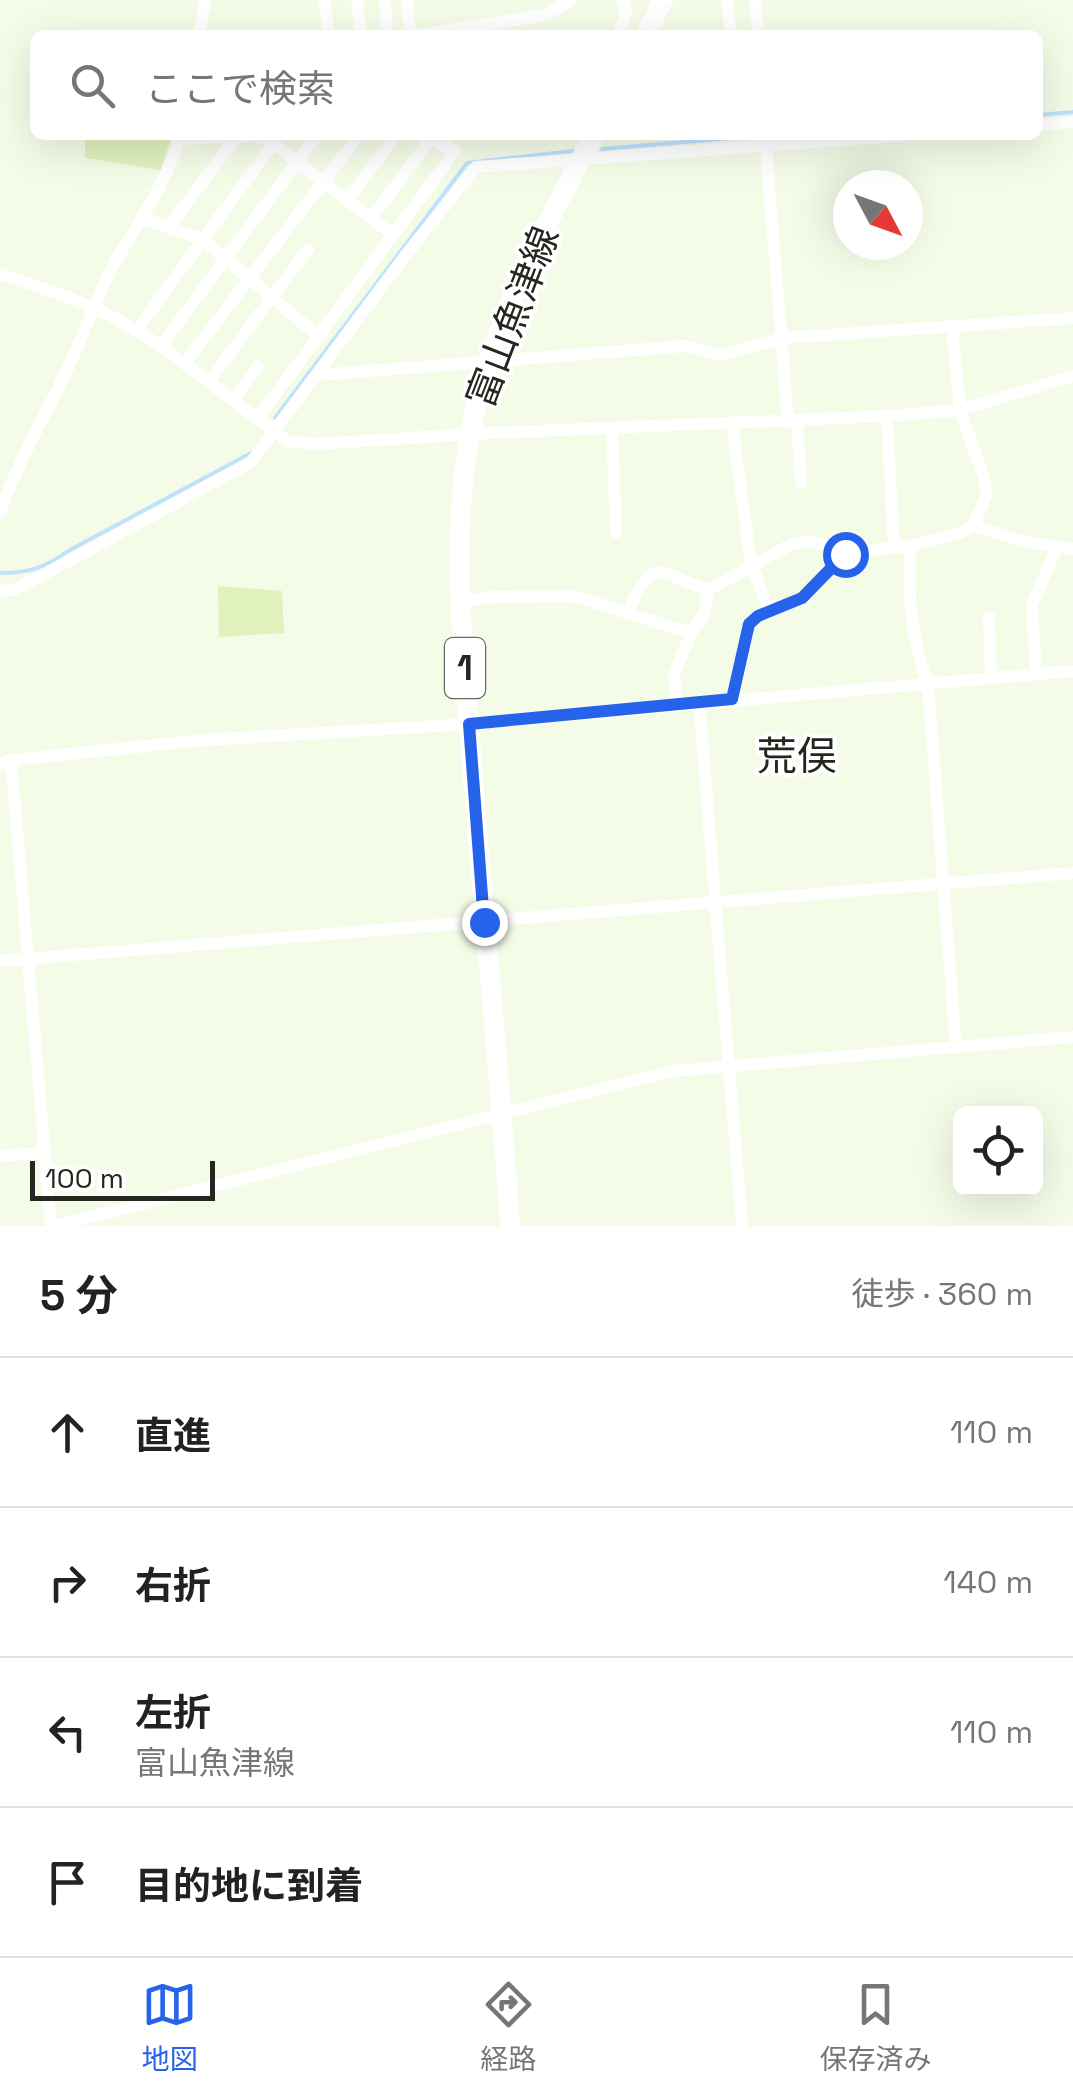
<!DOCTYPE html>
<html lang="ja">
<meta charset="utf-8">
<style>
:root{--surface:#fff;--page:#f6f6f6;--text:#222;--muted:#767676;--line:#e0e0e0;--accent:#2563eb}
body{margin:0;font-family:"Space Grotesk","Noto Sans JP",sans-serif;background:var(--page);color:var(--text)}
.controls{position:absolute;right:30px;bottom:30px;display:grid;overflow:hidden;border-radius:15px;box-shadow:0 10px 40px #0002}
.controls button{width:90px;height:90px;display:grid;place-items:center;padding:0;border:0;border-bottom:2px solid var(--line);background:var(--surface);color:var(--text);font:50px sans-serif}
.compass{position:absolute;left:833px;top:170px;width:90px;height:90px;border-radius:50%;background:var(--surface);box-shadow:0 10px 40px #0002;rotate:131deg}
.scale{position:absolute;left:30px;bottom:25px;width:185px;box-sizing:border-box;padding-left:10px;border:5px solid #242720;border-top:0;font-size:28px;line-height:35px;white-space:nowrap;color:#242720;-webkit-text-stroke:8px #fff;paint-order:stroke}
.stop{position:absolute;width:30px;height:30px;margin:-22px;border:8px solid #2563eb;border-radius:50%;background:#fff}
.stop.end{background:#2563eb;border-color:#fff;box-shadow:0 2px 10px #0008}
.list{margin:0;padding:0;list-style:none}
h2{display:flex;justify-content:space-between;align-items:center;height:130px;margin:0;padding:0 40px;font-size:42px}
h2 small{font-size:32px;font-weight:400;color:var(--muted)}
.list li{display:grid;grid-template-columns:65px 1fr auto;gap:30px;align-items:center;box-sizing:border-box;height:150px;padding:0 40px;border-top:2px solid var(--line)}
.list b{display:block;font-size:38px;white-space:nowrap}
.list p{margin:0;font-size:32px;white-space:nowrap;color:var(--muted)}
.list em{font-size:32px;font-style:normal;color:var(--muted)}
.icon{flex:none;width:55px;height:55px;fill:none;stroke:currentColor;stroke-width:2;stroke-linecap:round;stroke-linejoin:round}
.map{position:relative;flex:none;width:1073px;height:1226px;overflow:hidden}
.search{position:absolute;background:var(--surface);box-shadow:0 10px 40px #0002;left:30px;right:30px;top:30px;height:110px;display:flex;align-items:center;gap:25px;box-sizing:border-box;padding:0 35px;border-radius:15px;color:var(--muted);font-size:38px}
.sheet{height:730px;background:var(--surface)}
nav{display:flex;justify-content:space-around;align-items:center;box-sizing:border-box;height:140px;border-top:2px solid var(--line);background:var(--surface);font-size:28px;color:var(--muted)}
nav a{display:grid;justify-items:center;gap:5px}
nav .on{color:var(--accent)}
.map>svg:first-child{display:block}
.green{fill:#e1f1be}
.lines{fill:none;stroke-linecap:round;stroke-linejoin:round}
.stream{stroke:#bee1ff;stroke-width:4}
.street{stroke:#fff;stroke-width:12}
.primary{stroke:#fff;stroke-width:20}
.route{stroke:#2563eb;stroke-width:12}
.labels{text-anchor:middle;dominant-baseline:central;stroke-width:8;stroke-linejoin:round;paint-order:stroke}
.shield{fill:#fff;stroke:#666863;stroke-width:2.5}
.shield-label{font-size:35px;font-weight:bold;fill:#242720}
.street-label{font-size:38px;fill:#242720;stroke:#fff}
.neighbourhood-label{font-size:40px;fill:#242720;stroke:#fff}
</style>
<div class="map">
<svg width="1073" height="1226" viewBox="0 0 1073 1226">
<rect width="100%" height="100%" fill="#f4fbe7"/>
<!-- green -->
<g class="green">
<polygon points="85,135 172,135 161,170 85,158"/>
<polygon points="218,586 282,591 284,633 219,637"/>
</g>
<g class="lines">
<!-- stream -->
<g class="stream">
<polyline points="1038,115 1073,112"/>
<polyline points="602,149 755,136"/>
<polyline points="275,418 467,163 573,151"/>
<path d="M0,573C28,573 45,568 68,551L251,453"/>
</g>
<!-- street -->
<g class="street">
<polyline points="325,0 328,35"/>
<polyline points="357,0 361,35"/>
<polyline points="385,0 387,35"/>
<polyline points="407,0 410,35"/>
<polyline points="727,0 731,35"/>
<polyline points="755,0 758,35"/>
<polyline points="199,35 205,0"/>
<polyline points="418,35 546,15 571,0"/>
<polyline points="618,35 626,12 623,0"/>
<polyline points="1038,125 1073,122"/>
<polyline points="262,135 393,235"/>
<polyline points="765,135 788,422"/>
<polyline points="180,139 263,135"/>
<polyline points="347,201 396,135"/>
<polyline points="144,219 202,239 317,335"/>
<polyline points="371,219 431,138 451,135"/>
<polyline points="169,227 236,137"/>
<polyline points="0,274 68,297 113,317 161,346 287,441 318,444 470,434 887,416 960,410 1073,376"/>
<polyline points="136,331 273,144"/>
<polyline points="161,346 317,135"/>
<polyline points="185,363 359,135"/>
<polyline points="318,375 685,346 722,355 783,338 1073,318"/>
<polyline points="209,381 308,249"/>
<polyline points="234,400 258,366"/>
<polyline points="887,416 894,548"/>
<polyline points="258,418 455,151 421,135"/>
<polyline points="797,421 801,483"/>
<polyline points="732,424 751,564 770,612"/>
<polyline points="612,429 616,532"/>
<path d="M0,513C18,460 48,412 71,361C87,327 99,289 118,257C142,217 168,180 180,135"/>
<polyline points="973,525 1022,541 1073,549"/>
<path d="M911,546C907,595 911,638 928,684L956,1047"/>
<polyline points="0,591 13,590 32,581 251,462 405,256 476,167 909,135"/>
<polyline points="459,601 493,597 574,596 691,633"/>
<path d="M627,613C656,552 656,573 708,590"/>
<polyline points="989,617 991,678"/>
<polyline points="1036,673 1032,605 1057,547"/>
<polyline points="732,699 749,624 758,616 802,598 845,553 911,546 962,532 973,525 986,496 985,481 960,410 952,326"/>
<polyline points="699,702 742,1226"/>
<polyline points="676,704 674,674 691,633 704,614 708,590 792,544 811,541 845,553"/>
<polyline points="11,760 51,1226"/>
<polyline points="0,764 11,760 205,740 469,724 1073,671"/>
<polyline points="0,961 1073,873"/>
<polyline points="0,1156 44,1153"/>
<polyline points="55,1226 673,1071 1073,1037"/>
</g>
<!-- primary -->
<g class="primary">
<polyline points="646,35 663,0"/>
<path d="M510,1226C499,1067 483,909 471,751C463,646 450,539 470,434C490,328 543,229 594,135"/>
</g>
</g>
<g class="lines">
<!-- route -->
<polyline class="route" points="484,922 469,724 732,699 749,624 758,616 802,598 845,554"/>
</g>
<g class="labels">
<!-- shield labels -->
<rect class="shield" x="445" y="638" width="40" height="60" rx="8"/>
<g class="shield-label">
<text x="465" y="668">1</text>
</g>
<!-- street labels -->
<g class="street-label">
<text transform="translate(513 317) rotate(-69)">富山魚津線</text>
</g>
<!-- neighbourhood labels -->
<g class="neighbourhood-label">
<text x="797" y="756">荒俣</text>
</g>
</g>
</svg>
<div class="controls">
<button><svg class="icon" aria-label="locate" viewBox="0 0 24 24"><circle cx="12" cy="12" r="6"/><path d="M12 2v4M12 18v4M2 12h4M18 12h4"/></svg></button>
</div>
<svg class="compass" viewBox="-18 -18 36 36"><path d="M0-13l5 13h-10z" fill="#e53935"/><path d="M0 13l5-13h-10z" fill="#767676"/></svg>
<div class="scale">100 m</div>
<div class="stop" style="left:845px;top:554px"></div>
<div class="stop end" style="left:484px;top:922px"></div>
<div class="search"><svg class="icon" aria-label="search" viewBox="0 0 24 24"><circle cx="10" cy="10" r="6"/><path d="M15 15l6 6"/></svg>ここで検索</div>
</div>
<section class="sheet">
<h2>5 分<small>徒歩 · 360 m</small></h2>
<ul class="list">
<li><svg class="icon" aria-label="ahead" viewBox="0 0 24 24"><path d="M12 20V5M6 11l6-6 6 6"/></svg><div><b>直進</b></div><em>110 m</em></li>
<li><svg class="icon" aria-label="right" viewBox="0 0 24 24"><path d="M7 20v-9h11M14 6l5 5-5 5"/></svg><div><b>右折</b></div><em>140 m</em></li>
<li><svg class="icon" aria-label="left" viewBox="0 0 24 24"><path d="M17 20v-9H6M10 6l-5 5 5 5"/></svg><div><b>左折</b><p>富山魚津線</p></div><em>110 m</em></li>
<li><svg class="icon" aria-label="arrive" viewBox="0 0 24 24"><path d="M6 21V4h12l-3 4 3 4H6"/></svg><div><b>目的地に到着</b></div></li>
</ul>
</section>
<nav>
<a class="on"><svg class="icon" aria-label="map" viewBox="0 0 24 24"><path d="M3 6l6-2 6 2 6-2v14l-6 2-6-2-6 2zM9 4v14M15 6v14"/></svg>地図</a>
<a><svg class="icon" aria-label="directions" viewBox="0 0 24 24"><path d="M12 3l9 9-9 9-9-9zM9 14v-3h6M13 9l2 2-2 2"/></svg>経路</a>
<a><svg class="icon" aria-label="saved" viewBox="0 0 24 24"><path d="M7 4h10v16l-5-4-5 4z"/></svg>保存済み</a>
</nav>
